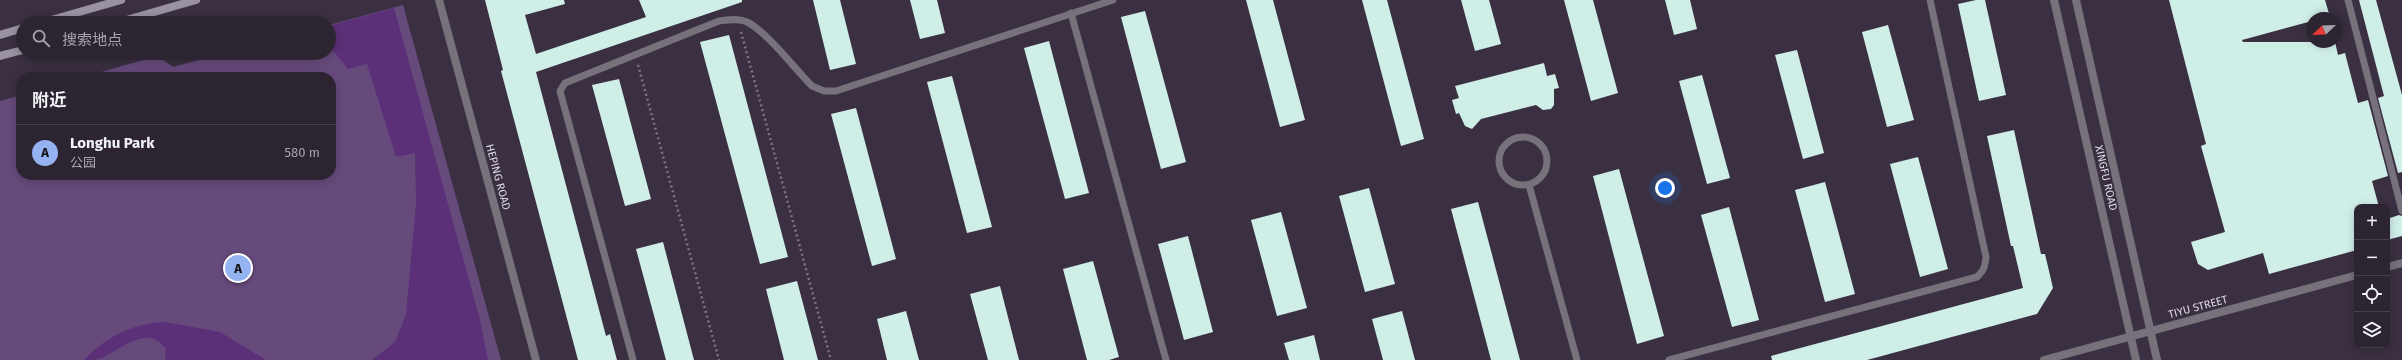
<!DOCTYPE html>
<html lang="zh">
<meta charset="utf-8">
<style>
:root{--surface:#2c2431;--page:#342c39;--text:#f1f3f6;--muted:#a6a4ab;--line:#48414d;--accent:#95b2f1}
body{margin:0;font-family:"Fira Sans","Noto Sans SC",sans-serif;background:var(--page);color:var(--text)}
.controls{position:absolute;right:12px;bottom:12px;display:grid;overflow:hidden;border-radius:8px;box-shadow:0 2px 10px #0003}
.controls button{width:36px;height:36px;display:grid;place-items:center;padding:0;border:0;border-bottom:1px solid var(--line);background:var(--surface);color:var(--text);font:20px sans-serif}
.compass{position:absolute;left:2306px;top:12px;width:36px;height:36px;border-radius:50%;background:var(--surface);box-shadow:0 2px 10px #0003;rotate:247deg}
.you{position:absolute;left:1665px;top:188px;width:14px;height:14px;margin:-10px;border:3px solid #fff;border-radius:50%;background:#1a73e8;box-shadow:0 0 0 6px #1a73e833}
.badge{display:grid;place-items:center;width:26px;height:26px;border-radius:50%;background:var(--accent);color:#111;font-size:13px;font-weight:700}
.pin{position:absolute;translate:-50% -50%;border:2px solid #fff;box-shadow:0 1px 4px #0006}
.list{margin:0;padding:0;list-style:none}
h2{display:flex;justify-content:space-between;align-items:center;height:52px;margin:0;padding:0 16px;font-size:17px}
h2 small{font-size:13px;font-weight:400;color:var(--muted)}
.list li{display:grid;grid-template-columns:26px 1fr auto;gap:12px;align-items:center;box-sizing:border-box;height:56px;padding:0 16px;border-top:1px solid var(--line)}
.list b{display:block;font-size:15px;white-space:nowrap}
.list p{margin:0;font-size:13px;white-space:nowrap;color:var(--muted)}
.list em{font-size:13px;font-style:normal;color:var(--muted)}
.icon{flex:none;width:22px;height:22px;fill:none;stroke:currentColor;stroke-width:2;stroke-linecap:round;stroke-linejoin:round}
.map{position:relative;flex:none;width:2402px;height:360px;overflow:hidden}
.search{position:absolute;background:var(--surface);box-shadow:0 2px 10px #0003;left:16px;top:16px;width:320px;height:44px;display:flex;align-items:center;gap:10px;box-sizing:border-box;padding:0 14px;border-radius:22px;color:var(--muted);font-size:15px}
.panel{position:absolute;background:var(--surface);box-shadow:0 2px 10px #0003;left:16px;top:72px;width:320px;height:108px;border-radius:16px}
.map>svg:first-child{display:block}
.green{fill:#674a7c}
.water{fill:#5b3078}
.building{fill:#d0eee8}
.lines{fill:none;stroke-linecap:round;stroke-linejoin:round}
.path{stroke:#7d7583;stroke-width:2.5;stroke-dasharray:2 3;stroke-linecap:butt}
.service{stroke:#76717a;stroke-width:7}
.tertiary{stroke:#76717a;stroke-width:8}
.secondary{stroke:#9a92a0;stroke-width:8}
.labels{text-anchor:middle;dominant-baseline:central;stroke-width:4;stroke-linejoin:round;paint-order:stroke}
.street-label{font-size:11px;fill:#dfdae4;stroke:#3a3041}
</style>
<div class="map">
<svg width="2402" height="360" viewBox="0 0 2402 360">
<rect width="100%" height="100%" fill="#3a3041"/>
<!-- green -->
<polygon class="green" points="403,5 501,360 0,360 0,101 21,95 21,175 331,175 331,77 84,77 157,56 173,67 225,53 329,53 329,25"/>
<!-- water -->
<g class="water">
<polygon points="394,8 480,320 488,360 372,360 395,342 406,314 416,204 415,153 396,157 367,64 348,69 329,46 329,26"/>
<path d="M165,322L220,332L266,360H165L166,349C147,323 120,350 100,359C96,360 89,360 84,360C106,337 133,323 165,322Z"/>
</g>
<!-- building -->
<g class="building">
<polygon points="485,0 564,0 565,4 525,15 536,54 646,17 639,0 742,0 742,2 536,72 606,336 610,334 617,360 578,360 501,71 503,70"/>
<polygon points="813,0 840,0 856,64 830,70"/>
<polygon points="910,0 937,0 945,33 920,39"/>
<polygon points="1246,0 1273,0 1305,120 1280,127"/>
<polygon points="1362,0 1387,0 1424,139 1401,146"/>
<polygon points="1461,0 1489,0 1501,44 1475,51"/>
<polygon points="1564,0 1593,0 1618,93 1591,101"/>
<polygon points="1665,0 1690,0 1697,29 1674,35"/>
<polygon points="1976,0 1985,0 2006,95 1979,101 1958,4"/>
<polygon points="2169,0 2325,0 2330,17 2312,18 2312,21 2242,40 2243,42 2335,42 2338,55 2345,53 2358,103 2368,100 2388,176 2372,181 2379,207 2357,207 2357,250 2269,274 2263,253 2208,270 2198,264 2191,242 2225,232 2201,146 2206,144"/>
<polygon points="2359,0 2376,0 2402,95 2402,172 2398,173 2378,98 2384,96"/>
<polygon points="1145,11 1186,162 1161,169 1121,17"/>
<polygon points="1888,25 1914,120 1887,127 1862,32"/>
<polygon points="729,35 788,257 760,264 700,42"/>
<polygon points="1049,41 1089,193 1065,199 1024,48"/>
<polygon points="1797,50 1824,153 1803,159 1775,55"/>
<polygon points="1544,63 1547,76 1555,74 1559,88 1554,89 1554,105 1551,109 1543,110 1536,105 1481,119 1472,129 1465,126 1459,113 1456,114 1452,100 1459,98 1455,86"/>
<polygon points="1702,75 1730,178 1707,184 1679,81"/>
<polygon points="952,76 992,227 967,233 927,82"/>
<polygon points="619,79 651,199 625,206 592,85"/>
<polygon points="856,108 896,259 872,266 831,114"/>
<polygon points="2014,130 2041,254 2045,254 2053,288 2037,314 1867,360 1772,360 1771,356 2023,288 2013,246 2011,246 1987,136"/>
<polygon points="1918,157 1948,269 1920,277 1890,164"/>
<polygon points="1619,169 1664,336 1637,344 1593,176"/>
<polygon points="1825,182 1855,294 1825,302 1795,190"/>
<polygon points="1369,188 1395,284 1365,292 1339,196"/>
<polygon points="1478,202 1520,360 1491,360 1451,209"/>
<polygon points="1729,207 1759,320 1732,327 1701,215"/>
<polygon points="1281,212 1307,308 1277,316 1251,220"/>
<polygon points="2399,215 2402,216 2402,236 2387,240 2387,219"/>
<polygon points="1188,236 1213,332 1184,340 1158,244"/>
<polygon points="663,242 694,360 666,360 636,249"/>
<polygon points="1093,261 1119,357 1109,360 1087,360 1063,269"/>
<polygon points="797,281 818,360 784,360 766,289"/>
<polygon points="1000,286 1019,360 988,360 970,294"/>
<polygon points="906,311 919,360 887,360 877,319"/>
<polygon points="1402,311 1415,360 1383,360 1372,319"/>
<polygon points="1314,335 1320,360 1289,360 1284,343"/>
</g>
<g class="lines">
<!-- path -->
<g class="path">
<polyline points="741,32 831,360"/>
<polyline points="638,65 719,360"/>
</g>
<!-- service -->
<g class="service">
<polyline points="2348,0 2402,211"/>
<polyline points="1071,13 1166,360"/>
<circle cx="1523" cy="161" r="24"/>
<polyline points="1529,185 1577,360"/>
<path d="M633,360L560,91L565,83L719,21C728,20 738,18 747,22C766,31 796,70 812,86L824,91H836L1113,0"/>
<path d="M1669,360L1977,277C1984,270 1985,267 1986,257L1930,0"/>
</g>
<!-- tertiary -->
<g class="tertiary">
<polyline points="439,0 536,360"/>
<polyline points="2054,0 2136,360"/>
<polyline points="2076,0 2157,360"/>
<polyline points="2387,267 2402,263"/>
<polyline points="2044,360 2357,275"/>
</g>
<!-- secondary -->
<g class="secondary">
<polyline points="41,23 121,0"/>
<polyline points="116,23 196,0"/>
<polyline points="0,35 23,28"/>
<polyline points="0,56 23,50"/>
</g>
</g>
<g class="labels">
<!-- street labels -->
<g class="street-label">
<text transform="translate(498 177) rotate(75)">HEPING ROAD</text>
<text transform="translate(2106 178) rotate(77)">XINGFU ROAD</text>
<text transform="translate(2198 307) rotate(-15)">TIYU STREET</text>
</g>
</g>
</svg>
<div class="controls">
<button>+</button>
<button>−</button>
<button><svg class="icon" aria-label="locate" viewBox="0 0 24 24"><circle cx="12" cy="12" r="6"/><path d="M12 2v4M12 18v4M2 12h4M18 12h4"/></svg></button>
<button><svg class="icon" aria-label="layers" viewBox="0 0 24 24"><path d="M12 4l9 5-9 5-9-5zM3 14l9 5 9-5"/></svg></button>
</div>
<svg class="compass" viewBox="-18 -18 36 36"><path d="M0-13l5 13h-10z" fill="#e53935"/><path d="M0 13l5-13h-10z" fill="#a6a4ab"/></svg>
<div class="you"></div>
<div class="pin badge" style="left:238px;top:268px">A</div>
<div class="search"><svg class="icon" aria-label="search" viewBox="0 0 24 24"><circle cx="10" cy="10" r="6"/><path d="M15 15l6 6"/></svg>搜索地点</div>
<section class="panel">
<h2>附近<small></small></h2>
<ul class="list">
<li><span class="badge">A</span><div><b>Longhu Park</b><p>公园</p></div><em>580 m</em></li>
</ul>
</section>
</div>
